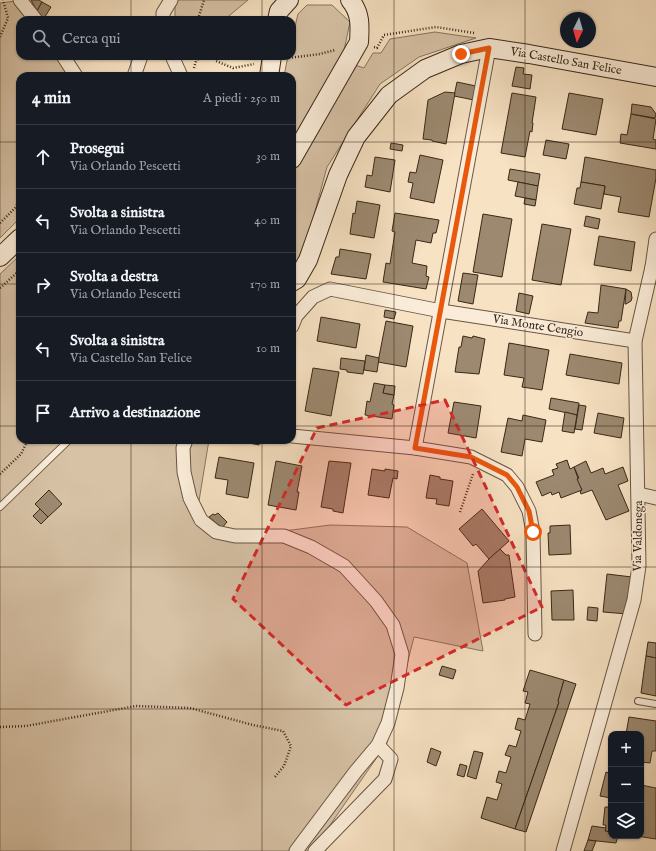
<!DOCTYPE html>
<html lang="it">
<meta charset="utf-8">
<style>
:root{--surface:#171b24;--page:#20242c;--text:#f1f3f6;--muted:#9ea1a6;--line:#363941}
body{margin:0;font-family:"IM FELL English",serif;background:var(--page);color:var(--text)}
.controls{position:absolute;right:12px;bottom:12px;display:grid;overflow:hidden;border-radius:8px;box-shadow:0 1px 3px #0004}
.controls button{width:36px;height:36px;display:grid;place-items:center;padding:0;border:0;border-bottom:1px solid var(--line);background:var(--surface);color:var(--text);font:20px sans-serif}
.compass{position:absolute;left:560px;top:12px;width:36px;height:36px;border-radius:50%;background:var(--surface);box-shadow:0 1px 3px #0004;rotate:185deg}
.stop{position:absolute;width:12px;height:12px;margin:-9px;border:3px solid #ea580c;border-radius:50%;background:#fff}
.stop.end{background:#ea580c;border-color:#fff;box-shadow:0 1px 4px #0008}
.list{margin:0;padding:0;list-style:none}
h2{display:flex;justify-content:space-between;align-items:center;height:52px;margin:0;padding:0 16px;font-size:17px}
h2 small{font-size:13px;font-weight:400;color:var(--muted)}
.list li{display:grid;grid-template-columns:26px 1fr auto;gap:12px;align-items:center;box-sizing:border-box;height:64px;padding:0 16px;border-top:1px solid var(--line)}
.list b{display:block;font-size:15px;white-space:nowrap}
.list p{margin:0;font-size:13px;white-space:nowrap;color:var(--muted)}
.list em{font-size:13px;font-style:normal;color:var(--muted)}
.icon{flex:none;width:22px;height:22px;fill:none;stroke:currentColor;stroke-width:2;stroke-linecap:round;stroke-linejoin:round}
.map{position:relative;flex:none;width:656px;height:851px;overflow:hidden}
.search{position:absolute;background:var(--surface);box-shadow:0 1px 3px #0004;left:16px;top:16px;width:280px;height:44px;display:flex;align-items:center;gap:10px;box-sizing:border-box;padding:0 14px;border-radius:12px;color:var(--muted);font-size:15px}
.panel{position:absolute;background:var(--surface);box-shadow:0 1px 3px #0004;left:16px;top:72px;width:280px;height:372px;border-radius:12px}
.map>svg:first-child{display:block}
.green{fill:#d7c2a6;stroke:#88755e}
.building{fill:#9c8970;stroke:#392817}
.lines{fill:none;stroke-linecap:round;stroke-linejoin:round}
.lane-casing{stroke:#685642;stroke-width:8}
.street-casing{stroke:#685642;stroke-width:15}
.secondary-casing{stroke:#392817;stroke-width:20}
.path{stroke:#392817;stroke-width:2.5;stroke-dasharray:1 2;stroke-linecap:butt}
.lane{stroke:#faecd8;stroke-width:6}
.street{stroke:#faecd8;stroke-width:13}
.secondary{stroke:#faecd8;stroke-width:18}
.route{stroke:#ea580c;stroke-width:5}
.marked{fill:#d62828;fill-opacity:0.2;stroke:#d62828;stroke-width:3;stroke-dasharray:8 5;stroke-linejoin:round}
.grid{fill:none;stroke:#392817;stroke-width:1;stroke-opacity:0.55}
.labels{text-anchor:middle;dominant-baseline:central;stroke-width:3;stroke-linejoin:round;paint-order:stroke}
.street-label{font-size:12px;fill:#392817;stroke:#faecd8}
</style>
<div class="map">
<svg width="656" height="851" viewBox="0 0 656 851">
<rect width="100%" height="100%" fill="#f7e2c3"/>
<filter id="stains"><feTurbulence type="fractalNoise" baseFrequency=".005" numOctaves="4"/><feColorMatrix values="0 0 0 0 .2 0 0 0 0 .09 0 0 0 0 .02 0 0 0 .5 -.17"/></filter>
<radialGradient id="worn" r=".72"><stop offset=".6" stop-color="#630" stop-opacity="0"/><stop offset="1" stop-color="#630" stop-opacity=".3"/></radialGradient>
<!-- green -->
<g class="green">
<polygon points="24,0 42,20 20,20 20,56 68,56 82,76 20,76 20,218 0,238 0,3"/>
<polygon points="178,0 248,0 224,20 175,20 175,5"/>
<polygon points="307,5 332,5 350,22 343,55 292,148 292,76 284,76 288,56 292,56 292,39 298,14"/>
<polygon points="435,32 476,38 419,57 380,84 327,167 302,259 292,273 292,173 355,65 364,68 373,53 381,53 390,39"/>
<polygon points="20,255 20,440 209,440 198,507 223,539 330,525 407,527 467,563 483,651 414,637 387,743 312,851 0,851 0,274"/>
</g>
<!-- building -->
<g class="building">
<polygon points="31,0 39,0 42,2 37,11"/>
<polygon points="42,2 51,7 43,20 37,11"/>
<polygon points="516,67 524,68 523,74 532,75 530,89 512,86"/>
<polygon points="457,82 476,86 474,100 454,96"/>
<polygon points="445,92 455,93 446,144 432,141 432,140 423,139 428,100"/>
<polygon points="512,93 536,97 532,123 533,123 532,132 530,131 525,157 501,153"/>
<polygon points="569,93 603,99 596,135 562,129"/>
<polygon points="632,104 651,107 656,114 655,118 631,114"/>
<polygon points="631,114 656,119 653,139 656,140 656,149 620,143 621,134 627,135"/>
<polygon points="546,140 569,144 566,159 543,155"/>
<polygon points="391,143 403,145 402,151 390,149"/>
<polygon points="420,155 443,160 434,203 410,198 413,183 408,182 410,172 416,173"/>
<polygon points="375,157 395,160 390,192 365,187 367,175 372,176"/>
<polygon points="585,157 656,170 656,178 649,217 618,212 621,197 604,194 605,186 581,182"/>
<polygon points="510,169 540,174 538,186 508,180"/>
<polygon points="518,182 538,186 536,200 515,196"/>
<polygon points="581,182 605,186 601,209 574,204 577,188 580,188"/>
<polygon points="525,198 536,200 535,206 524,204"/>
<polygon points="357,201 380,205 374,238 350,234 353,213 355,214"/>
<polygon points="395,213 439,220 436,233 433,233 431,243 416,240 412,263 427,266 426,276 429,277 426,289 383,282 386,263 390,264 395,232 392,231"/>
<polygon points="483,214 512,219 502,277 473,272"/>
<polygon points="586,216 600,219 598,229 584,226"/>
<polygon points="542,224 571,229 561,285 532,280"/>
<polygon points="599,236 635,242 631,271 594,265"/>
<polygon points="340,249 371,254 366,279 331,274 336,257 339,257"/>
<polygon points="463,273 478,275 473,304 458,301"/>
<polygon points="601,285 626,289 621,321 619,321 618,328 585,323 588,312 598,313"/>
<polygon points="626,289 631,292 632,298 631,301 626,304 625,304"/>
<polygon points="519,293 533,296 529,314 516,311"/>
<polygon points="385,310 396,312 394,319 384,317"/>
<polygon points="321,317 360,324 356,348 317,341"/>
<polygon points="386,321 413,326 406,367 378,362"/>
<polygon points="463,336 472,338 473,336 485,339 479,374 455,372 459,347 461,347"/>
<polygon points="509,343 549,350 542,390 522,387 524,378 504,375"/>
<polygon points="570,354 622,363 619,384 566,375"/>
<polygon points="366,355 379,358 377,372 364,370"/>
<polygon points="341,358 365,361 363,374 347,372 347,370 340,369"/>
<polygon points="313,368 339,372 331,416 305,411"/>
<polygon points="374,383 385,385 383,393 394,395 392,404 394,405 392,419 365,415 367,401 370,402"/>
<polygon points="385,385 395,386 394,395 383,393"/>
<polygon points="551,398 579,403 577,415 549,409"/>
<polygon points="454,402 481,406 476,438 448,433"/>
<polygon points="579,405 586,406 582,430 575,429"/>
<polygon points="565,412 577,415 574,433 562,431"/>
<polygon points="598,413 624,418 621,438 594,433"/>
<polygon points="523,415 546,420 542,442 525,439 522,456 501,452 508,418 522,421"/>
<polygon points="234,440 260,440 259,445"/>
<polygon points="219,457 254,463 248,498 226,494 228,480 215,478"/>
<polygon points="567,460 570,469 574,467 582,490 561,498 559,492 552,495 551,492 542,496 536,482 554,475 552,470 558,468 556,464"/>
<polygon points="276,461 302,466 297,492 299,492 296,510 268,505"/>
<polygon points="329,461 351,463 343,513 333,511 333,509 321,507"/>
<polygon points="586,461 591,473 603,468 605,474 623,467 628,481 618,485 629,511 606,520 592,490 581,494 580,491 582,490 577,479 579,478 574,467"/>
<polygon points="372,469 385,471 385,469 398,471 397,479 393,478 389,498 368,495"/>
<polygon points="430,475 440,477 440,479 453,481 449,506 436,504 437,499 426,498"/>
<polygon points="49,490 62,504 48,517 35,504"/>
<polygon points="40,509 48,517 41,524 33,516"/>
<polygon points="482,509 509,541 489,559 476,544 473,546 459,529"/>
<polygon points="218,513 227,522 222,528 209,517 213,514 215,515"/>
<polygon points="570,525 571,554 549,555 548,533 550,533 550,526"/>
<polygon points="500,549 506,555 509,555 515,597 505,599 505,600 483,603 478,571 489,559"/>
<polygon points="607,574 632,577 628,614 603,612"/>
<polygon points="573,590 574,620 552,620 551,591"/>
<polygon points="588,607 598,608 597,621 587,620"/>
<polygon points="648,642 656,643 656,658 646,656"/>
<polygon points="646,656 656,658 656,696 641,693"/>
<polygon points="442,666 456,670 453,679 439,675"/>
<polygon points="530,670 564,680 558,701 559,702 515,829 481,818 487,797 497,800 502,784 496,782 499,771 506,773 511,757 505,755 509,745 516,747 521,731 515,729 518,718 525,720 530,704 525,703 528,692 523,691"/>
<polygon points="564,680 576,684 526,832 515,829 559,702 558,701"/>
<polygon points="629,717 656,721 656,751 652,751 650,763 641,762 641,734 626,734"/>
<polygon points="431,748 441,752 436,766 427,762"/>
<polygon points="474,751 483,753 476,779 467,776"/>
<polygon points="460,764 467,766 464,777 457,775"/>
<polygon points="606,772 611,774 611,798 600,796"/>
<polygon points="641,785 656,788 656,839 636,836 641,836"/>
<polygon points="605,807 611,807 610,832 605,831 606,825 603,825"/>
<polygon points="592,826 606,828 605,831 611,832 611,836 618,836 616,843 588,840"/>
<polygon points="588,840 596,841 592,851 584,851"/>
</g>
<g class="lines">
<!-- lane casing -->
<g class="lane-casing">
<g id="lane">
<polyline points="0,507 69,440"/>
<polyline points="638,701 656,704"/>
</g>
</g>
<!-- street casing -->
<g class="street-casing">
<g id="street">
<polyline points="20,0 36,20"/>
<polyline points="163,20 163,13 171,0"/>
<polyline points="63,56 76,76"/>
<polyline points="172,56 181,76"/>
<polyline points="134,76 141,56"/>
<polyline points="652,267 656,239"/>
<polyline points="292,326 296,316 313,297 330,289 441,311 635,341"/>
<polyline points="292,436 415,448 471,457 507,475 517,487 529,511 533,532 535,634"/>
<polyline points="186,440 183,448 184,472 190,498 201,520 216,532 235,536 284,536 311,547 344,566 376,601 393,625 402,654 397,688 388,723 378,745 356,771 296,851"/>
<polyline points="415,448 489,48"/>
<polyline points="639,494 656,498"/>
<polyline points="315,851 385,779 391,759 378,745"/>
<polyline points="563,851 634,600 639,566 635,341 652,267 656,263"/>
</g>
</g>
<!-- secondary casing -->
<g class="secondary-casing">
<g id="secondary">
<polyline points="277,20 279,11 289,0"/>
<polyline points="269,76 272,56"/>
<path d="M292,159L359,42C360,26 361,13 350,0"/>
<polyline points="0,257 20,238"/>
<polyline points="292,282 297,279 308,260 338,175 356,137 389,95 425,69 461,54 489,48 529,54 656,77"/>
</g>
</g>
<!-- path -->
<g class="path">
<polyline points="199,16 204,0"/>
<polyline points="0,37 8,18 3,0"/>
<polyline points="374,47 377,48 384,35 436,27 474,33"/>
<polyline points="219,56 216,61 233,68 254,64"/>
<polyline points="289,58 320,54 335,50"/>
<polyline points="194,68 196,61 201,56"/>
<polyline points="0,223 15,208 20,200"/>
<polyline points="0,288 20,270"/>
<polyline points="0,474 21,454 28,440"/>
<polyline points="460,512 473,474"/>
<polyline points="0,727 26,726 136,706 190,708 253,725 283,731 291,746 284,766 274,778"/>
</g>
<!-- lane -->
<use href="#lane" class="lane"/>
<!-- street -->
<use href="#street" class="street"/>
<!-- secondary -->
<use href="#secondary" class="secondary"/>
</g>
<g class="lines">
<!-- route -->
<polyline class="route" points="461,54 489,48 415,448 471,457 507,475 517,487 529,511 533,532"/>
</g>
<!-- marked area -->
<path class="marked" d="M445,400L542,607L346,705L233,599L317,428Z"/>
<!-- grid -->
<path class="grid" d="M131,0V20M262,0V20M394,0V851M525,0V851M131,56V76M262,56V76M0,142H20M292,142H656M0,284H20M292,284H656M0,426H20M292,426H656M131,440V851M262,440V851M0,567H656M0,709H656"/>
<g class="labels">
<!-- street labels -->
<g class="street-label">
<text transform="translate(566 61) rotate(10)">Via Castello San Felice</text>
<text transform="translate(538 326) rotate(9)">Via Monte Cengio</text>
<text transform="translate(638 536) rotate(-89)">Via Valdonega</text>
</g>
</g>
<rect width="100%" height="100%" filter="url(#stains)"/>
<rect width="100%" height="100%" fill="url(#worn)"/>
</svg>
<div class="controls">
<button>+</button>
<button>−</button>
<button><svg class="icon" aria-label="layers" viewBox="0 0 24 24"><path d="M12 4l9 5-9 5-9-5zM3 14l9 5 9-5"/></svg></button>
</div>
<svg class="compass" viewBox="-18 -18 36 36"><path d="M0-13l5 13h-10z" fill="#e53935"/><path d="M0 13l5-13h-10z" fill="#9ea1a6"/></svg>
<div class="stop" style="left:533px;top:532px"></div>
<div class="stop end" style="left:461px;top:54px"></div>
<div class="search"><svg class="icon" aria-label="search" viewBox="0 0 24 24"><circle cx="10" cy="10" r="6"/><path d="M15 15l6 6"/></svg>Cerca qui</div>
<section class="panel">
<h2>4 min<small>A piedi · 250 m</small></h2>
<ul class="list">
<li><svg class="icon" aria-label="ahead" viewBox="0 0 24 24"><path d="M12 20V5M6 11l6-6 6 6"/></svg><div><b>Prosegui</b><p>Via Orlando Pescetti</p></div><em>30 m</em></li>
<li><svg class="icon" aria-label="left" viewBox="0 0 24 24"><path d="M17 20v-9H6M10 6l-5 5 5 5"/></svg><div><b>Svolta a sinistra</b><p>Via Orlando Pescetti</p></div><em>40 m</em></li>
<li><svg class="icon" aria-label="right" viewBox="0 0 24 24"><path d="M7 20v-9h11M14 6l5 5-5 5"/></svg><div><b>Svolta a destra</b><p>Via Orlando Pescetti</p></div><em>170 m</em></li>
<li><svg class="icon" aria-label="left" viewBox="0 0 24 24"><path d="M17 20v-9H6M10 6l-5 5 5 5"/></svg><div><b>Svolta a sinistra</b><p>Via Castello San Felice</p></div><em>10 m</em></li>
<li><svg class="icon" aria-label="arrive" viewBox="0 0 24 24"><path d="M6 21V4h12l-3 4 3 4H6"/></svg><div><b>Arrivo a destinazione</b></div></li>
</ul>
</section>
</div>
